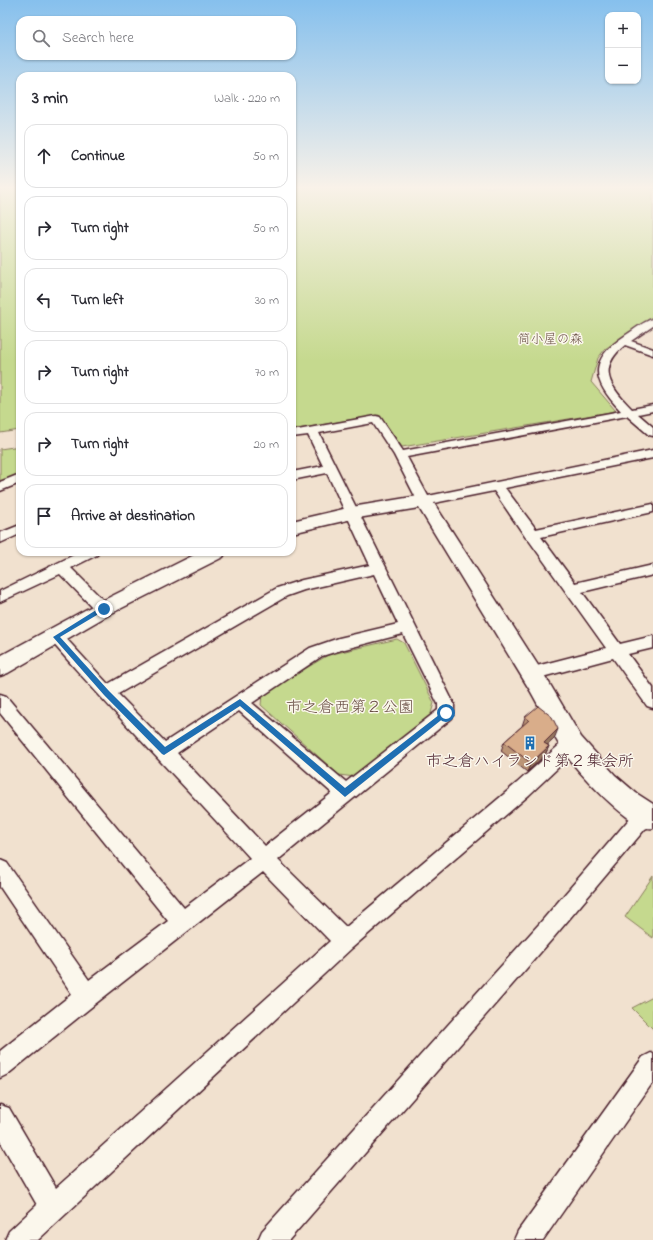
<!DOCTYPE html>
<meta charset="utf-8">
<style>
:root{--surface:#fff;--page:#f2f2f3;--text:#2b2b33;--muted:#7c7c81;--line:#e1e1e2}
body{margin:0;font-family:"Indie Flower","Klee One",sans-serif;background:var(--page);color:var(--text)}
.controls{position:absolute;right:12px;top:12px;display:grid;overflow:hidden;border-radius:8px;box-shadow:0 1px 3px #0004}
.controls button{width:36px;height:36px;display:grid;place-items:center;padding:0;border:0;border-bottom:1px solid var(--line);background:var(--surface);color:var(--text);font:20px sans-serif}
.stop{position:absolute;width:12px;height:12px;margin:-9px;border:3px solid #1f6fb2;border-radius:50%;background:#fff}
.stop.end{background:#1f6fb2;border-color:#fff;box-shadow:0 1px 4px #0008}
.list{margin:0;padding:0;list-style:none}
h2{display:flex;justify-content:space-between;align-items:center;height:52px;margin:0;padding:0 16px;font-size:17px}
h2 small{font-size:13px;font-weight:400;color:var(--muted)}
.list li{display:grid;grid-template-columns:26px 1fr auto;gap:12px;align-items:center;box-sizing:border-box;height:64px;margin:0 8px 8px;padding:0 8px;border:1px solid var(--line);border-radius:12px}
.list b{display:block;font-size:15px;white-space:nowrap}
.list em{font-size:13px;font-style:normal;color:var(--muted)}
.icon{flex:none;width:22px;height:22px;fill:none;stroke:currentColor;stroke-width:2;stroke-linecap:round;stroke-linejoin:round}
.map{position:relative;flex:none;width:653px;height:1240px;overflow:hidden}
.search{position:absolute;background:var(--surface);box-shadow:0 1px 3px #0004;left:16px;top:16px;width:280px;height:44px;display:flex;align-items:center;gap:10px;box-sizing:border-box;padding:0 14px;border-radius:12px;color:var(--muted);font-size:15px}
.panel{position:absolute;background:var(--surface);box-shadow:0 1px 3px #0004;left:16px;top:72px;width:280px;height:484px;border-radius:12px}
.map>svg:first-child{display:block}
.green{fill:#c5d98e;stroke:#887c5c}
.lines{fill:none;stroke-linecap:round;stroke-linejoin:round}
.street-casing{stroke:#4a1f2b;stroke-width:3}
.secondary-casing{stroke:#4a1f2b;stroke-width:3}
.street{fill:#fbf7ec;fill-rule:evenodd}
.secondary{fill:#fbf7ec;fill-rule:evenodd}
.wall{fill:#bb9577;stroke:#4a1f2b}
.shaded-wall{fill:#987961;stroke:#4a1f2b}
.building{fill:#d9ad8a;stroke:#4a1f2b}
.route{fill:#1f6fb2}
.labels{text-anchor:middle;dominant-baseline:central;stroke-width:3;stroke-linejoin:round;paint-order:stroke}
.far-park-label{font-size:13px;fill:#694e44;stroke:#fbf7ec}
.park-label{font-size:16px;fill:#694e44;stroke:#fbf7ec}
.poi-label{font-size:16px;fill:#4a1f2b;stroke:#fbf7ec}
</style>
<div class="map">
<svg width="653" height="1240" viewBox="0 0 653 1240">
<rect width="100%" height="100%" fill="#f1e1cf"/>
<filter id="ink" filterUnits="userSpaceOnUse"><feTurbulence type="fractalNoise" baseFrequency=".025" numOctaves="2"/><feDisplacementMap in="SourceGraphic" scale="8" xChannelSelector="R" yChannelSelector="G"/><feConvolveMatrix kernelMatrix="1 2 1 2 8 2 1 2 1" color-interpolation-filters="sRGB"/></filter>
<g filter="url(#ink)">
<!-- green -->
<g class="green">
<polygon points="0,187 20,187 20,430 0,433"/>
<polygon points="292,187 653,187 653,316 605,349 598,358 591,382 616,411 402,447 379,415 292,430"/>
<polygon points="20,446 20,474 0,482 0,449"/>
<polygon points="397,639 404,643 434,703 430,717 355,777 339,775 261,705 262,695 328,655"/>
<polygon points="653,876 653,938 625,917"/>
<polygon points="653,997 653,1029 632,1008"/>
</g>
<g class="lines">
<!-- street casing -->
<g class="street-casing">
<g id="street">
<path d="M653,319V326L631,341L653,349V355L625,345C596,369 610,387 632,409L653,405V411L638,414L653,427V436L649,435L627,416L407,457L428,496L653,450V458L505,488L536,529L653,504V512L541,537L575,583L653,565V575L582,592L620,644L653,636V648L628,654L653,688V708L647,706L613,658L531,680L525,679L523,674L525,669L606,648L528,539L526,538L494,491L424,505L419,504L394,455L373,423L319,433L454,704V713L452,718L278,860L346,927L517,783L566,739L572,736L578,739L581,744L578,749L529,795L352,948L38,1240H5L9,1231L37,1205L0,1141V1105L9,1108L56,1188L330,941L263,872L95,1004L8,1074L0,1078V1051L72,994L0,887V860L7,863L89,980L168,921L0,713V694L6,696L184,908L250,858C184,785 115,715 51,641L48,637L51,633L56,631L61,633L108,684L277,588L302,580L370,565L327,473L292,480V472L323,466L308,435L292,437V431L376,416L380,417L403,451L621,411C591,380 588,360 626,335C634,330 644,321 653,319ZM374,574L398,624L339,638L310,648L165,742L118,694L287,596L304,590ZM403,634L438,704V710L346,782L252,703L322,656L341,650ZM239,711L332,793L265,846L177,753Z"/>
<polygon points="20,474 20,483 0,491 0,482"/>
<polygon points="20,525 20,534 0,543 0,533"/>
<polygon points="80,552 99,552 97,555 71,568 108,605 110,609 108,613 103,615 98,613 60,574 0,602 0,591"/>
<polygon points="649,808 653,810 653,825 645,829 554,937 289,1240 258,1240 262,1231 540,923 631,817"/>
<polygon points="651,1053 653,1054 653,1082 543,1240 514,1240 518,1231 643,1057"/>
</g>
</g>
<!-- secondary casing -->
<g class="secondary-casing">
<g id="secondary">
<path d="M424,495L430,497L548,681L581,737L615,775L636,793L653,804V828C633,833 574,768 563,751C551,732 542,711 531,692C494,631 456,569 419,508L352,519L292,533V521L352,507Z"/>
<polygon points="200,552 226,552 223,557 110,614 8,673 0,676 0,656 96,604"/>
</g>
</g>
<!-- street -->
<use href="#street" class="street"/>
<!-- secondary -->
<use href="#secondary" class="secondary"/>
</g>
<!-- wall -->
<polygon class="wall" points="525,717 554,739 547,745 549,746 545,755 527,772 501,751 504,742 522,726"/>
<!-- shaded-wall -->
<g class="shaded-wall">
<polygon points="558,729 554,739 540,752 544,743"/>
<polygon points="549,746 545,755 527,772 531,763"/>
</g>
<!-- building -->
<polygon class="building" points="538,706 552,717 558,729 544,743 549,746 531,763 504,742 529,720 525,717"/>
</g>
<!-- sky -->
<linearGradient id="sky" x2="0" y2="1"><stop stop-color="#86c0ed"/><stop offset="0.52" stop-color="#f9f2e9"/><stop offset="1" stop-color="#f9f2e9" stop-opacity="0"/></linearGradient>
<rect width="653" height="361" fill="url(#sky)"/>
<!-- route -->
<polygon class="route" points="101,607 106,607 107,609 60,637 109,691 165,747 240,699 345,788 444,711 446,710 450,713 345,797 240,706 164,755 162,754 104,695 53,637"/>
<!-- icons -->
<defs>
<g id="building-bare" transform="scale(1.08)"><path d="M-4-6H4V6H1V3H-1V6H-4ZM-2.5-4.3h1.7v1.8h-1.7ZM.8-4.3h1.7v1.8H.8ZM-2.5-1h1.7V.8h-1.7ZM.8-1h1.7V.8H.8Z" fill="#1f6fb2" stroke="#fbf7ec" stroke-width="2.5" paint-order="stroke"/></g>
</defs>
<g fill-rule="evenodd">
<use href="#building-bare" x="530" y="743"/>
</g>
<g class="labels">
<!-- far-park labels -->
<g class="far-park-label">
<text x="550" y="339">筒小屋の森</text>
</g>
<!-- park labels -->
<g class="park-label">
<text x="350" y="708">市之倉西第２公園</text>
</g>
<!-- poi labels -->
<g class="poi-label">
<text x="530" y="762">市之倉ハイランド第２集会所</text>
</g>
</g>
</svg>
<div class="controls">
<button>+</button>
<button>−</button>
</div>
<div class="stop" style="left:446px;top:713px"></div>
<div class="stop end" style="left:104px;top:609px"></div>
<div class="search"><svg class="icon" aria-label="search" viewBox="0 0 24 24"><circle cx="10" cy="10" r="6"/><path d="M15 15l6 6"/></svg>Search here</div>
<section class="panel">
<h2>3 min<small>Walk · 220 m</small></h2>
<ul class="list">
<li><svg class="icon" aria-label="ahead" viewBox="0 0 24 24"><path d="M12 20V5M6 11l6-6 6 6"/></svg><div><b>Continue</b></div><em>50 m</em></li>
<li><svg class="icon" aria-label="right" viewBox="0 0 24 24"><path d="M7 20v-9h11M14 6l5 5-5 5"/></svg><div><b>Turn right</b></div><em>50 m</em></li>
<li><svg class="icon" aria-label="left" viewBox="0 0 24 24"><path d="M17 20v-9H6M10 6l-5 5 5 5"/></svg><div><b>Turn left</b></div><em>30 m</em></li>
<li><svg class="icon" aria-label="right" viewBox="0 0 24 24"><path d="M7 20v-9h11M14 6l5 5-5 5"/></svg><div><b>Turn right</b></div><em>70 m</em></li>
<li><svg class="icon" aria-label="right" viewBox="0 0 24 24"><path d="M7 20v-9h11M14 6l5 5-5 5"/></svg><div><b>Turn right</b></div><em>20 m</em></li>
<li><svg class="icon" aria-label="arrive" viewBox="0 0 24 24"><path d="M6 21V4h12l-3 4 3 4H6"/></svg><div><b>Arrive at destination</b></div></li>
</ul>
</section>
</div>
